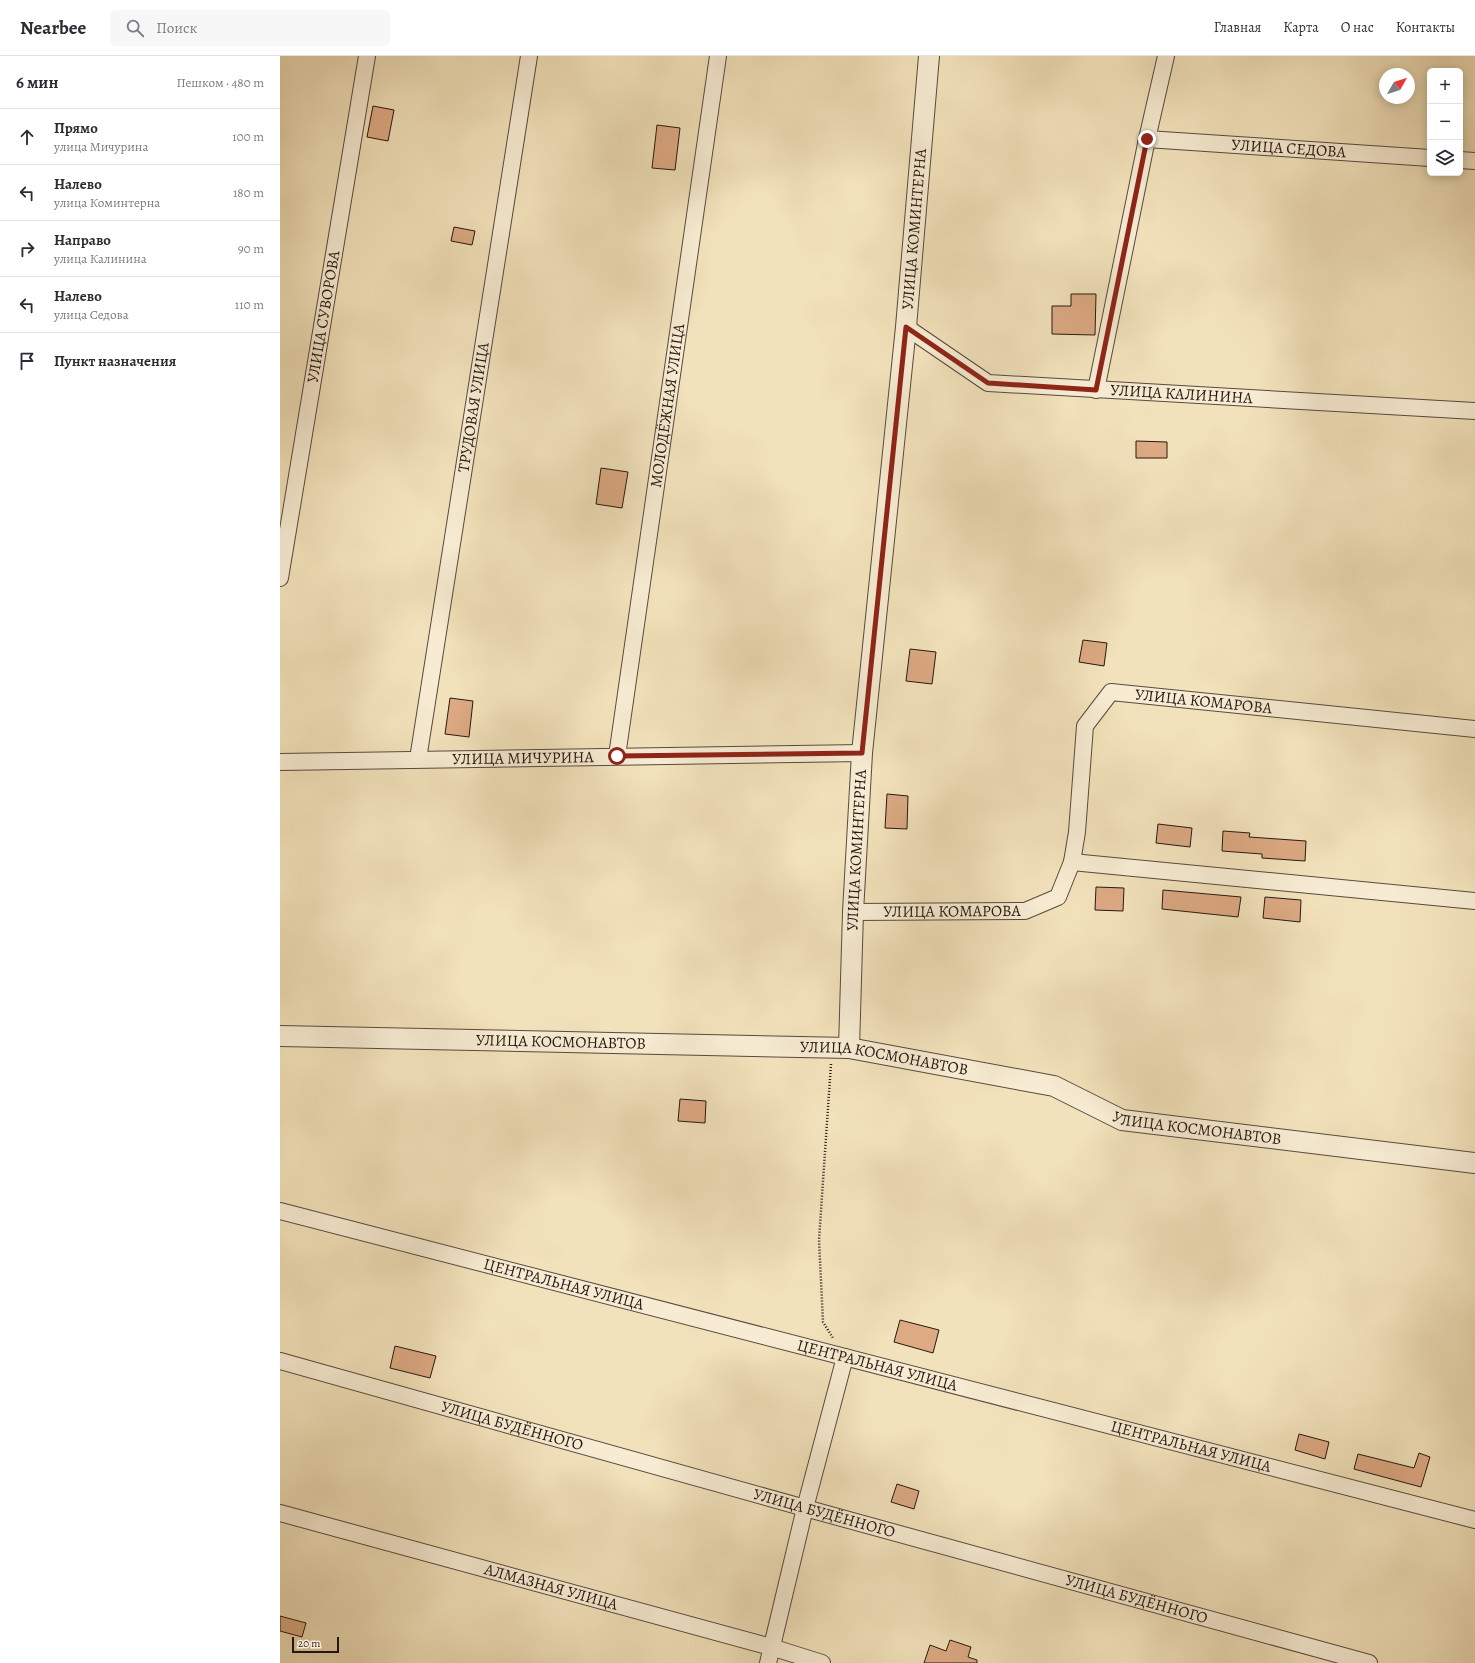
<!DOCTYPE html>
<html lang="ru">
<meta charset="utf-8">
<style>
:root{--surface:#fff;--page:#f7f7f7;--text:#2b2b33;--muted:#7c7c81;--line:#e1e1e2}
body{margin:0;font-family:Alegreya,serif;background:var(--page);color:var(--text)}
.controls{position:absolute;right:12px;top:12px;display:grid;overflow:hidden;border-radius:6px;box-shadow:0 2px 10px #0003}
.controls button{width:36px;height:36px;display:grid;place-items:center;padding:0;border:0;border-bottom:1px solid var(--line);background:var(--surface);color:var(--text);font:20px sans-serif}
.compass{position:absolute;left:1099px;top:12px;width:36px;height:36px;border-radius:50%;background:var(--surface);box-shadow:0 2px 10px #0003;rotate:51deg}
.scale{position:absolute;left:12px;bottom:10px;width:47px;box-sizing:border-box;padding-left:4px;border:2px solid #251813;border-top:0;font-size:11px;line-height:14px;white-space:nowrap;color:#251813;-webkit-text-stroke:3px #f7ecd3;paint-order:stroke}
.stop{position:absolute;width:12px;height:12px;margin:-9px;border:3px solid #8f2418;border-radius:50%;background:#fff}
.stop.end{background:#8f2418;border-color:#fff;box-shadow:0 1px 4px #0008}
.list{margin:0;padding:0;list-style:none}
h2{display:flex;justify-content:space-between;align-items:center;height:52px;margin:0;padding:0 16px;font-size:17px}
h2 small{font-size:13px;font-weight:400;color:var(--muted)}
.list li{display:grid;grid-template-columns:26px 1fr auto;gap:12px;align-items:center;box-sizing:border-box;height:56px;padding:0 16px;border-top:1px solid var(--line)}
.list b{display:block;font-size:15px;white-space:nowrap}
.list p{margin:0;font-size:13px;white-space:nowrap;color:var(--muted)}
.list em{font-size:13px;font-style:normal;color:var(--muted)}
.icon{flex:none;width:22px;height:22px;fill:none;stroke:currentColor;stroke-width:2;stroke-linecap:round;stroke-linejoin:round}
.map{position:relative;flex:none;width:1195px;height:1607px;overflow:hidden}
header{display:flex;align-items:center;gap:24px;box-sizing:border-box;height:56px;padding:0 20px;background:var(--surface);border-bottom:1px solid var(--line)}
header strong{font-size:19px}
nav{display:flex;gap:22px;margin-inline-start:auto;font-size:14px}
.search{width:280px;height:36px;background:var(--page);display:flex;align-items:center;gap:10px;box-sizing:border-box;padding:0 14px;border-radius:6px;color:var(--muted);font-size:15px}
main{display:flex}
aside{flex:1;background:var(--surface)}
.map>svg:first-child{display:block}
.building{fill:#ddaa83;stroke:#251813}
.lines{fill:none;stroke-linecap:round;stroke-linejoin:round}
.minor-casing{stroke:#584a3d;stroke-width:18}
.tertiary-casing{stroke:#584a3d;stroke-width:22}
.path{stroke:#251813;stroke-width:2.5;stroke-dasharray:1 2;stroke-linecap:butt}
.minor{stroke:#f7ecd3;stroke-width:16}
.tertiary{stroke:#f7ecd3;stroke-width:20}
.route{stroke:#8f2418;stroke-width:5}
.labels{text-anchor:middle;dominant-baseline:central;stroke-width:3;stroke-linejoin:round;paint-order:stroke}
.street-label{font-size:16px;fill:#251813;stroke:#f7ecd3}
</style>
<header>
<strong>Nearbee</strong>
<div class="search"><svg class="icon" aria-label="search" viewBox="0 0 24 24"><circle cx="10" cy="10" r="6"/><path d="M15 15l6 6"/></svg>Поиск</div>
<nav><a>Главная</a><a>Карта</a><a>О нас</a><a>Контакты</a></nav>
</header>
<main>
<aside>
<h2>6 мин<small>Пешком · 480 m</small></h2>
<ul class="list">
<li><svg class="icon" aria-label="ahead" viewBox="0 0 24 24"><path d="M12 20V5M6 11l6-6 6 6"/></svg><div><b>Прямо</b><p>улица Мичурина</p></div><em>100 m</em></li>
<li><svg class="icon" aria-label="left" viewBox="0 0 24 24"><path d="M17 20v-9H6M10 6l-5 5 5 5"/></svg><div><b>Налево</b><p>улица Коминтерна</p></div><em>180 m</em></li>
<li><svg class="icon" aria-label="right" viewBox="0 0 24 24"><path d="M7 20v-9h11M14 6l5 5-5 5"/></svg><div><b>Направо</b><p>улица Калинина</p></div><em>90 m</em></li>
<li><svg class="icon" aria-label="left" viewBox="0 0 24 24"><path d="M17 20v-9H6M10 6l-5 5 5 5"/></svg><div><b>Налево</b><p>улица Седова</p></div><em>110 m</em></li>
<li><svg class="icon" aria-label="arrive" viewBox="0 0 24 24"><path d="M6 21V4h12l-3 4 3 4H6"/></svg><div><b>Пункт назначения</b></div></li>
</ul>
</aside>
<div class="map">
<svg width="1195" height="1607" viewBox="0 0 1195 1607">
<rect width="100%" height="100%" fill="#f2e2bb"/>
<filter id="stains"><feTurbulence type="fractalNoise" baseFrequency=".005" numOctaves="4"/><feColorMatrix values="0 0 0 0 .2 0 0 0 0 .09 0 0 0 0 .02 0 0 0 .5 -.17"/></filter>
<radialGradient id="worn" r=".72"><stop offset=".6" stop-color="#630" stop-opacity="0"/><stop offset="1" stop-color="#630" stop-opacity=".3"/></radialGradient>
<!-- building -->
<g class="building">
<polygon points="93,50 114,54 108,85 87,81"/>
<polygon points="377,69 400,72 395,114 372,112"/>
<polygon points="174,171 195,175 192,189 171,185"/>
<polygon points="791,238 816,238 815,279 772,278 772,250 791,250"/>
<polygon points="856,385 887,386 887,402 856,402"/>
<polygon points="321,412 348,416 342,452 316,448"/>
<polygon points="803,584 827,587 824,610 799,606"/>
<polygon points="630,593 656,596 652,628 626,625"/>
<polygon points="170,642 193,645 189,681 165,678"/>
<polygon points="607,738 628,740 627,773 605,772"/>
<polygon points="878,768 912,772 910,791 876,787"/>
<polygon points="943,775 970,777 969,781 1026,785 1025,805 982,802 982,798 942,795"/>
<polygon points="816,831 844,832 843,855 815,854"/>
<polygon points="883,834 961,841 958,861 882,853"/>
<polygon points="985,841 1021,844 1020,866 983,862"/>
<polygon points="400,1043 426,1045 425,1067 398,1065"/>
<polygon points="620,1264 659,1274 653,1297 614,1286"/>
<polygon points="115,1290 156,1300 150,1322 110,1312"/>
<polygon points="1019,1378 1049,1386 1045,1403 1015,1394"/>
<polygon points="1139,1397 1150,1401 1141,1431 1074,1413 1078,1398 1134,1412"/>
<polygon points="617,1428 639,1435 634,1453 611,1446"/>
<polygon points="0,1560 26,1567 22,1581 0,1575"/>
<polygon points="670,1584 691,1591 688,1601 697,1604 697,1607 644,1607 650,1589 666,1595"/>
</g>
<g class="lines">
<!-- minor casing -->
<g class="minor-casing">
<g id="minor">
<path id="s1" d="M867,83L1150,102"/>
<polyline points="1180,104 1195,105"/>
<path id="s2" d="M626,271L708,327L1195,355"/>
<polyline points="816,334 867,83 886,0"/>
<path id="s3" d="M0,522L87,0"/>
<path id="s4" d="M337,700L438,0"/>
<path id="s5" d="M138,703L249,0"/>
<path id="s6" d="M0,706L582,697"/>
<polyline points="792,806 1195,845"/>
<path id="s7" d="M573,856L745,855L778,841L792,806L797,776L805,670L831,636L1195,673"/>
<path id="s8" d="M0,1155L1195,1464"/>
<path id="s9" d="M0,1305L525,1452L1089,1607"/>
<path id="s10" d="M0,1457L491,1591L542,1607"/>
<polyline points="488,1607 525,1452 565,1301"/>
</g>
</g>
<!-- tertiary casing -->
<g class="tertiary-casing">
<g id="tertiary">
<path id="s11" d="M0,980L569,992L774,1030L842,1064L1195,1107"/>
<path id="s12" d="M569,992L573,856L582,697L626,271L649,0"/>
</g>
</g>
<!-- path -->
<polyline class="path" points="551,1008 539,1184 543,1266 553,1282"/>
<!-- minor -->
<use href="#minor" class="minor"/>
<!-- tertiary -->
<use href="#tertiary" class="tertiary"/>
</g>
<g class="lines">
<!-- route -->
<polyline class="route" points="337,700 582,697 626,271 708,327 816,334 867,83"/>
</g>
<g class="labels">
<!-- street labels -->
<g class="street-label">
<text stroke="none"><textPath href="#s1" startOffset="142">УЛИЦА СЕДОВА</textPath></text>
<text stroke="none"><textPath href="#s12" startOffset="822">УЛИЦА КОМИНТЕРНА</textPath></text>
<text stroke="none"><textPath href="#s3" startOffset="265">УЛИЦА СУВОРОВА</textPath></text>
<text stroke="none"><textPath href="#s2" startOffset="293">УЛИЦА КАЛИНИНА</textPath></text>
<text stroke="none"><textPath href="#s4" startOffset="354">МОЛОДЁЖНАЯ УЛИЦА</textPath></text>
<text stroke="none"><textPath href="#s5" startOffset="356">ТРУДОВАЯ УЛИЦА</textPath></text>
<text stroke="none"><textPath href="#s7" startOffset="518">УЛИЦА КОМАРОВА</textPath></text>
<text stroke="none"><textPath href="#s6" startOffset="243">УЛИЦА МИЧУРИНА</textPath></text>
<text stroke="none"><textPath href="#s12" startOffset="198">УЛИЦА КОМИНТЕРНА</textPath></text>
<text stroke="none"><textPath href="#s7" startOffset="99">УЛИЦА КОМАРОВА</textPath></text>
<text stroke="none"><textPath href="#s11" startOffset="281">УЛИЦА КОСМОНАВТОВ</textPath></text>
<text stroke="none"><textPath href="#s11" startOffset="605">УЛИЦА КОСМОНАВТОВ</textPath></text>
<text stroke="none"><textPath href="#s11" startOffset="929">УЛИЦА КОСМОНАВТОВ</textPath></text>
<text stroke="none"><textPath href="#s8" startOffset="293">ЦЕНТРАЛЬНАЯ УЛИЦА</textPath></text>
<text stroke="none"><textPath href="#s8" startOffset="617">ЦЕНТРАЛЬНАЯ УЛИЦА</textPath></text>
<text stroke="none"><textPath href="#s9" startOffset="241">УЛИЦА БУДЁННОГО</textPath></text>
<text stroke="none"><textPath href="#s8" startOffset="941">ЦЕНТРАЛЬНАЯ УЛИЦА</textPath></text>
<text stroke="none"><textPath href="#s9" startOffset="565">УЛИЦА БУДЁННОГО</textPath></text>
<text stroke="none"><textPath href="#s10" startOffset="281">АЛМАЗНАЯ УЛИЦА</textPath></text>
<text stroke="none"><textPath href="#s9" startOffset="889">УЛИЦА БУДЁННОГО</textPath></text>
</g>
</g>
<rect width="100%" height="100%" filter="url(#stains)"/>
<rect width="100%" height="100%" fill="url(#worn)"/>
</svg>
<div class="controls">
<button>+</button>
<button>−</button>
<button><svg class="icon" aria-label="layers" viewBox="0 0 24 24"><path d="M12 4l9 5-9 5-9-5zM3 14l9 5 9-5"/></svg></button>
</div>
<svg class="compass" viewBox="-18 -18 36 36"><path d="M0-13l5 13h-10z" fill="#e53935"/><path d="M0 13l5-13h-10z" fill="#7c7c81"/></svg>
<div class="scale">20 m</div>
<div class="stop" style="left:337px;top:700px"></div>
<div class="stop end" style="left:867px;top:83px"></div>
</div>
</main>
